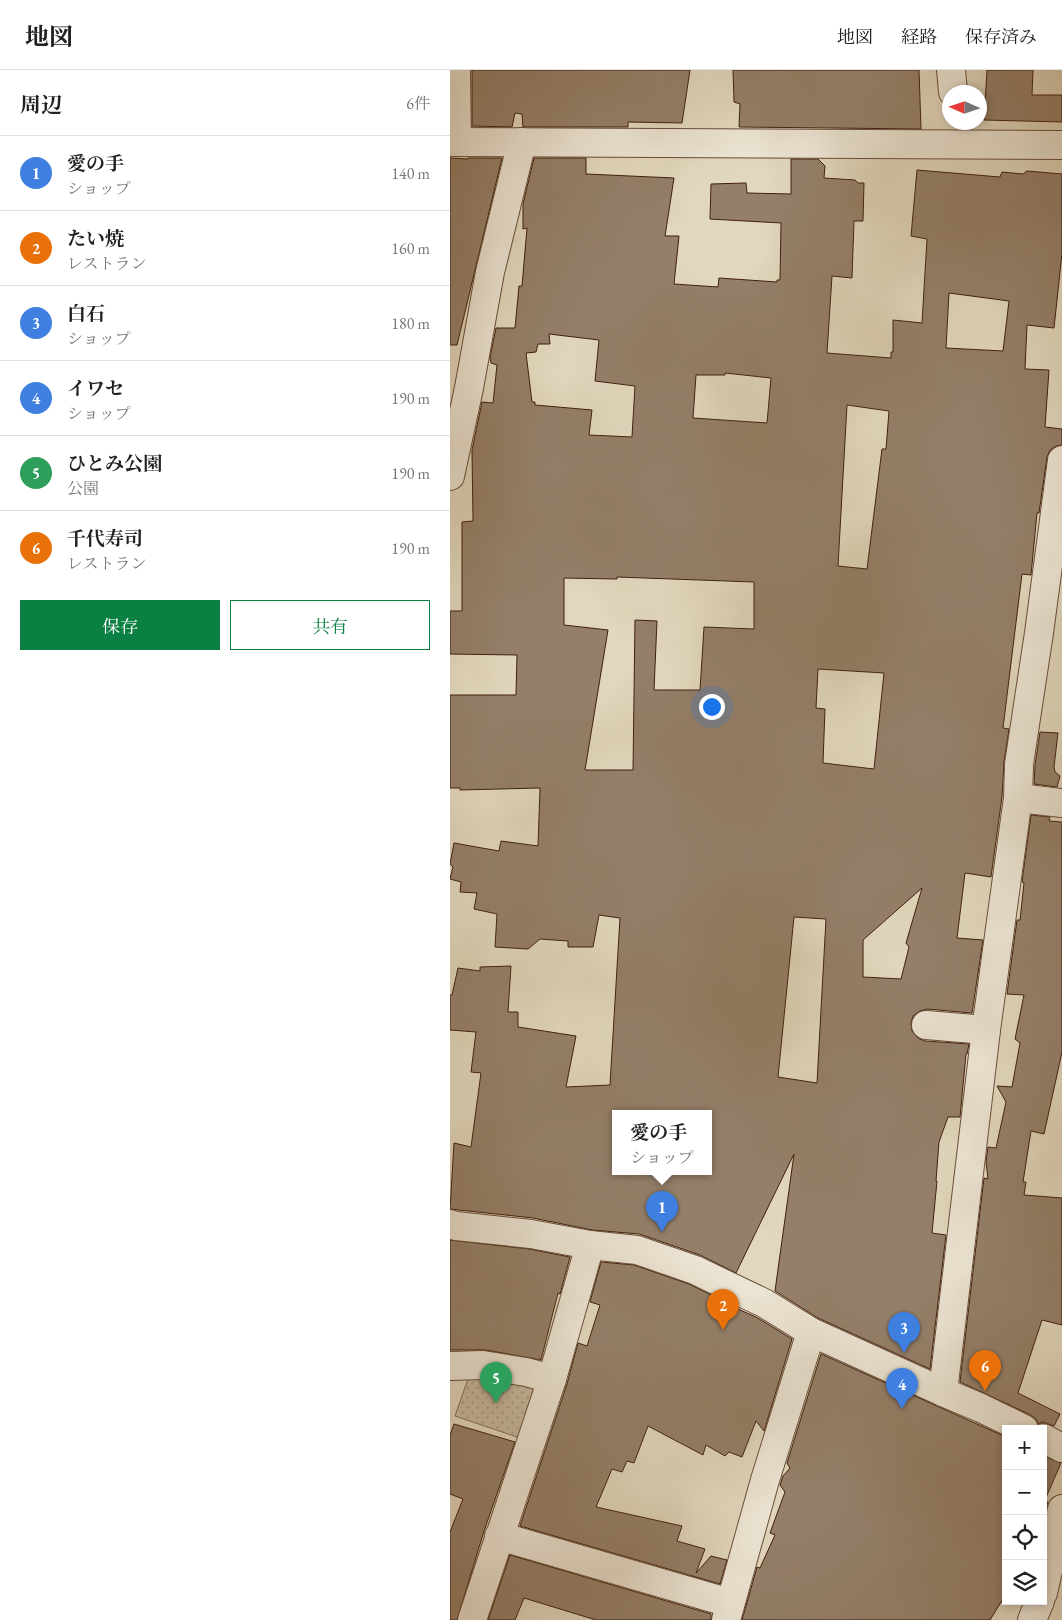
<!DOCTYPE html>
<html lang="ja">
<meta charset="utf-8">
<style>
:root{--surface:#fff;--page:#f2f2f2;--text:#202124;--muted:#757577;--line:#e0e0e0;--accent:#0b8043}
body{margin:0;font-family:"EB Garamond","Noto Serif JP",serif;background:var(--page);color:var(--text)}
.controls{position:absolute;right:15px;bottom:15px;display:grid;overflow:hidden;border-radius:0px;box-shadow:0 2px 8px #0003}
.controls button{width:45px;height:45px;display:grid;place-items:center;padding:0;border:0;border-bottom:1px solid var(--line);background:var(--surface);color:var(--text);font:25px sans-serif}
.compass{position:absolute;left:492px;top:15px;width:45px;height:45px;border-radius:50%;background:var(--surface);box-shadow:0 2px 8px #0003;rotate:273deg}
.you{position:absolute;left:261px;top:636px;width:18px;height:18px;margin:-12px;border:4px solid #fff;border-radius:50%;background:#1a73e8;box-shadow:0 0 0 8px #1a73e833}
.badge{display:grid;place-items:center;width:32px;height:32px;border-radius:50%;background:var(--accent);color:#fff;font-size:16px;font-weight:700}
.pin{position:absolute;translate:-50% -41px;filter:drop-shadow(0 1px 2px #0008)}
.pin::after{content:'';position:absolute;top:26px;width:18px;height:15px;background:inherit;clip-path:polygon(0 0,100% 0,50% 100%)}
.popup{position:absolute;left:162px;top:1040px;width:100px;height:65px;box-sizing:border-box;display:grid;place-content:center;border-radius:0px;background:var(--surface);filter:drop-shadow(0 1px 4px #0005);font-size:16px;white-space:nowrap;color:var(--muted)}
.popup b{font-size:19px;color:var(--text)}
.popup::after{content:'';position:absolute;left:50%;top:100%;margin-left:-10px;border:10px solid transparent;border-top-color:var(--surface)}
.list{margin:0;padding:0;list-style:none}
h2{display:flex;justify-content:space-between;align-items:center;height:65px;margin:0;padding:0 20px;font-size:21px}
h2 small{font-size:16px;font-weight:400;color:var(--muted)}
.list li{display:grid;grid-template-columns:32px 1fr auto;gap:15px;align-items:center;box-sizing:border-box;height:75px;padding:0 20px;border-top:1px solid var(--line)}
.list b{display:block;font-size:19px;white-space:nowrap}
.list p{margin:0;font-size:16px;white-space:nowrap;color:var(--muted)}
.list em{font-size:16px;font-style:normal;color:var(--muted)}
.actions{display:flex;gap:10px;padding:15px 20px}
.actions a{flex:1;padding:11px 0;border:1px solid var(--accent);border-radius:0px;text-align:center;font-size:18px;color:var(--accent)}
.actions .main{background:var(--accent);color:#fff}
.icon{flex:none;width:28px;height:28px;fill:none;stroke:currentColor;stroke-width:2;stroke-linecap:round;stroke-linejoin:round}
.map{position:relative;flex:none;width:612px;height:1550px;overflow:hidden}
header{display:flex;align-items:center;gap:30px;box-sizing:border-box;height:70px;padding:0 25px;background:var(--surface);border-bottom:1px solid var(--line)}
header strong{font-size:24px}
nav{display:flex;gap:28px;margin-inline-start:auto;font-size:18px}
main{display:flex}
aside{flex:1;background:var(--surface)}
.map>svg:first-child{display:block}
.park{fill:url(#park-dots);stroke:#846c57}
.building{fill:#947f69;stroke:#411f0f;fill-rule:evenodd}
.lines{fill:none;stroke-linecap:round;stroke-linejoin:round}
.street-casing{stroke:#694d3a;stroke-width:30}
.street{stroke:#ece5d4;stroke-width:28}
</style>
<header>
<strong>地図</strong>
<nav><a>地図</a><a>経路</a><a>保存済み</a></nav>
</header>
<main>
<aside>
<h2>周辺<small>6件</small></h2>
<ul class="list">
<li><span class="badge" style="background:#3f7fe0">1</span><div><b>愛の手</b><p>ショップ</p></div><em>140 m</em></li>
<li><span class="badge" style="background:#e8710a">2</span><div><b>たい焼</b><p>レストラン</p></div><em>160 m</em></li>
<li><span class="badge" style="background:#3f7fe0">3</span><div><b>白石</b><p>ショップ</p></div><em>180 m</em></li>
<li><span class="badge" style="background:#3f7fe0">4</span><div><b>イワセ</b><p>ショップ</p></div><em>190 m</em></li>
<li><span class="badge" style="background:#2e9e5b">5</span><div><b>ひとみ公園</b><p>公園</p></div><em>190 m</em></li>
<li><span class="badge" style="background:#e8710a">6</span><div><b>千代寿司</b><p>レストラン</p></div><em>190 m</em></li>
</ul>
<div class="actions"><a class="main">保存</a><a>共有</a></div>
</aside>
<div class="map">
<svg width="612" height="1550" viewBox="0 0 612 1550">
<defs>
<pattern id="park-dots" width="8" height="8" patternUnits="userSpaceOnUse" patternTransform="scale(1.25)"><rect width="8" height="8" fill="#c6b89f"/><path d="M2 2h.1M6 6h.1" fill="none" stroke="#a29580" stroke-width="1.8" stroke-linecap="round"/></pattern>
</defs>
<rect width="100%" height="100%" fill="#e1d7bd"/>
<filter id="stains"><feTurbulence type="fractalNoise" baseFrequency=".004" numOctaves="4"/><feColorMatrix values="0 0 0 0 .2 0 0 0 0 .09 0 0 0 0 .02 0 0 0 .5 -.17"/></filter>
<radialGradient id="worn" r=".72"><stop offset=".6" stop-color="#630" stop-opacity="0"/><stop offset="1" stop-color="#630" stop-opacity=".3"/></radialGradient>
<!-- park -->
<polygon class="park" points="19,1306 82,1312 86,1320 70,1368 5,1346"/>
<!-- building -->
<g class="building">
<polygon points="22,0 240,0 232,53 178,52 178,57 73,57 72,44 65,43 62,57 22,56"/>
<polygon points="283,0 469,0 471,59 289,57 290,34 284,32"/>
<polygon points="537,0 583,0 582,25 612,25 612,52 534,50"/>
<polygon points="0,88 18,89 18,88 52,88 7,275 0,275"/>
<path d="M84,88H136V104L224,108L215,166H229L224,214L268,217L269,208L327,212V210H330L331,153L260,149L261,114L296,113L297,123L341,124V89H368L375,96L374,108L405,110L408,113H414L413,151H404L402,208L382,206L377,283L441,288V282H443V250L472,253L477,169L461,166L467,100L550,107L552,102L573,104L577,101L612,104V183L604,258L577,255L575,299L599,300L595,357L612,359V375L606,376L600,380L597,387L589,443H587L581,505L572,504L553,658L559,659L554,692L552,727L541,807L515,803L507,868L533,870L522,943L477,939L470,941L463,946L461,953L462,961L468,968L475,971L519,974L517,984H516L510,1047H498L489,1072L486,1111H487L482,1163L496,1165L480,1299L368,1248L325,1221L344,1084L286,1203L250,1185L189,1164L142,1160L83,1148L0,1139L4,1073L21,1077L31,1003L21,1002L26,962L0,960V925H2L8,898L30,901V897L61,896L58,942H68V957L126,966L116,1017L160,1015L170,848L149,845L143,877H118V871L90,869L78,879L45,877L47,844L24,839L27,823L10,822L11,812L0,809L3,797L0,794L4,773L49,781L51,771L88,776L90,718L10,720V718H0V625H66L67,585L0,584V541H12V452L23,451L22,380L32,332L43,333L47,295L41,293L40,287L46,258H65L69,216H72L77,158L73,159V134ZM499,223L559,231L553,281L496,278ZM99,264L149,270L145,311L185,316L182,367L139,365L142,340L85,335V332H82L76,283L86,282L88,274H100ZM275,303L321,308L317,353L243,348L246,305H275ZM397,335L439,341L436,379H432L417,499L388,496ZM167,507L304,512V559L254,557L250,620H204L207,551L185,550L183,700H135L158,560L114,555V508L167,509ZM368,599L434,603L424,699L373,693L375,639L366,638ZM472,818L456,873L459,877L451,909L413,907V870ZM344,847L376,849L367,1013L328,1007ZM166,1043H258V1101H166Z"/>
<polygon points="590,662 608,663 604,697 605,702 610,706 607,717 584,714 585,695"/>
<polygon points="581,745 600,747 599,751 612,752 612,982 594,1064 581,1061 573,1112 576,1112 574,1125 612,1128 612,1255 592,1250 568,1323 610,1344 604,1356 593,1352 588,1354 587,1350 581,1345 510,1312 534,1108 538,1109 536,1092 538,1077 546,1078 556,1032 547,1016 562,1017 570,973 565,969 574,925 557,924 567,850 570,850 574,813 572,812"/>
<polygon points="0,1170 79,1179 120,1187 110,1224 108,1223 91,1290 36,1280 0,1280"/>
<polygon points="151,1192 184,1195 239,1214 273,1231 272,1232 306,1247 342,1269 314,1361 306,1351 292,1387 279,1382 275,1386 256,1375 253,1385 198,1356 184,1393 177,1391 172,1402 162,1399 146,1437 232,1456 227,1471 255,1479 246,1503 261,1486 277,1490 270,1514 70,1456 117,1314 128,1273 137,1276 150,1235 140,1232"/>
<polygon points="371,1284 556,1367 556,1524 540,1550 292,1550 307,1497 310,1498 325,1465 320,1463 335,1422 330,1415 333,1406 340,1398 337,1393"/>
<polygon points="4,1354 65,1372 34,1461 7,1550 0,1550 0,1462 13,1429 0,1424 0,1365"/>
<polygon points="593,1386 611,1393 594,1432 598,1432 593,1451"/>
<polygon points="60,1485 261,1544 261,1550 146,1550 74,1528 65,1550 38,1550"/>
</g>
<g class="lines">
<!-- street casing -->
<g class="street-casing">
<g id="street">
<polyline points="6,0 7,72"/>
<polyline points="501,0 503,22"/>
<polyline points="0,72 612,75"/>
<polyline points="0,406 19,318 40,202 72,72"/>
<polyline points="568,728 612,733"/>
<polyline points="476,955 536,960"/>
<polyline points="0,1154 6,1156 81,1164 140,1175 187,1180 245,1200 314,1233 361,1262 493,1322 531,1338 574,1359"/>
<polyline points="0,1296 33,1295 76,1302 102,1309"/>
<polyline points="493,1322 536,960 568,728 569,694 589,563 612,390"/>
<polyline points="593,1368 612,1378"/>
<polyline points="49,1466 280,1533"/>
<polyline points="593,1523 612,1439"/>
<polyline points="22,1550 102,1309 140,1175"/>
<polyline points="276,1550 315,1410 361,1262"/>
<polyline points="582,1550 590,1531"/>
</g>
</g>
<!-- street -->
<use href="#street" class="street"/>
</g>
<rect width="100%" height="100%" filter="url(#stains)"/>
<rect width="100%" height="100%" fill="url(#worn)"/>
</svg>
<div class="controls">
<button>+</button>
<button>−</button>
<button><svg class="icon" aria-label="locate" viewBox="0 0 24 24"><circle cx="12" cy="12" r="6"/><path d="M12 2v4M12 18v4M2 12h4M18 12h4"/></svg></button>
<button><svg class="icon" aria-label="layers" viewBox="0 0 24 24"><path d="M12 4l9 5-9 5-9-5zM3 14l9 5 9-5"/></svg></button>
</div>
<svg class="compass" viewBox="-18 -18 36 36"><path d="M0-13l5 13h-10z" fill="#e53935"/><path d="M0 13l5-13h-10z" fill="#757577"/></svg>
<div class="you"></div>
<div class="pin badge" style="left:212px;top:1162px;background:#3f7fe0">1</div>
<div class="popup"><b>愛の手</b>ショップ</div>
<div class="pin badge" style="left:273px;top:1260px;background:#e8710a">2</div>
<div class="pin badge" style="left:454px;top:1283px;background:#3f7fe0">3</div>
<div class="pin badge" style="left:452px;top:1339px;background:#3f7fe0">4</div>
<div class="pin badge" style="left:46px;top:1333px;background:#2e9e5b">5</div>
<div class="pin badge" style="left:535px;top:1321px;background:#e8710a">6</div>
</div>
</main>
